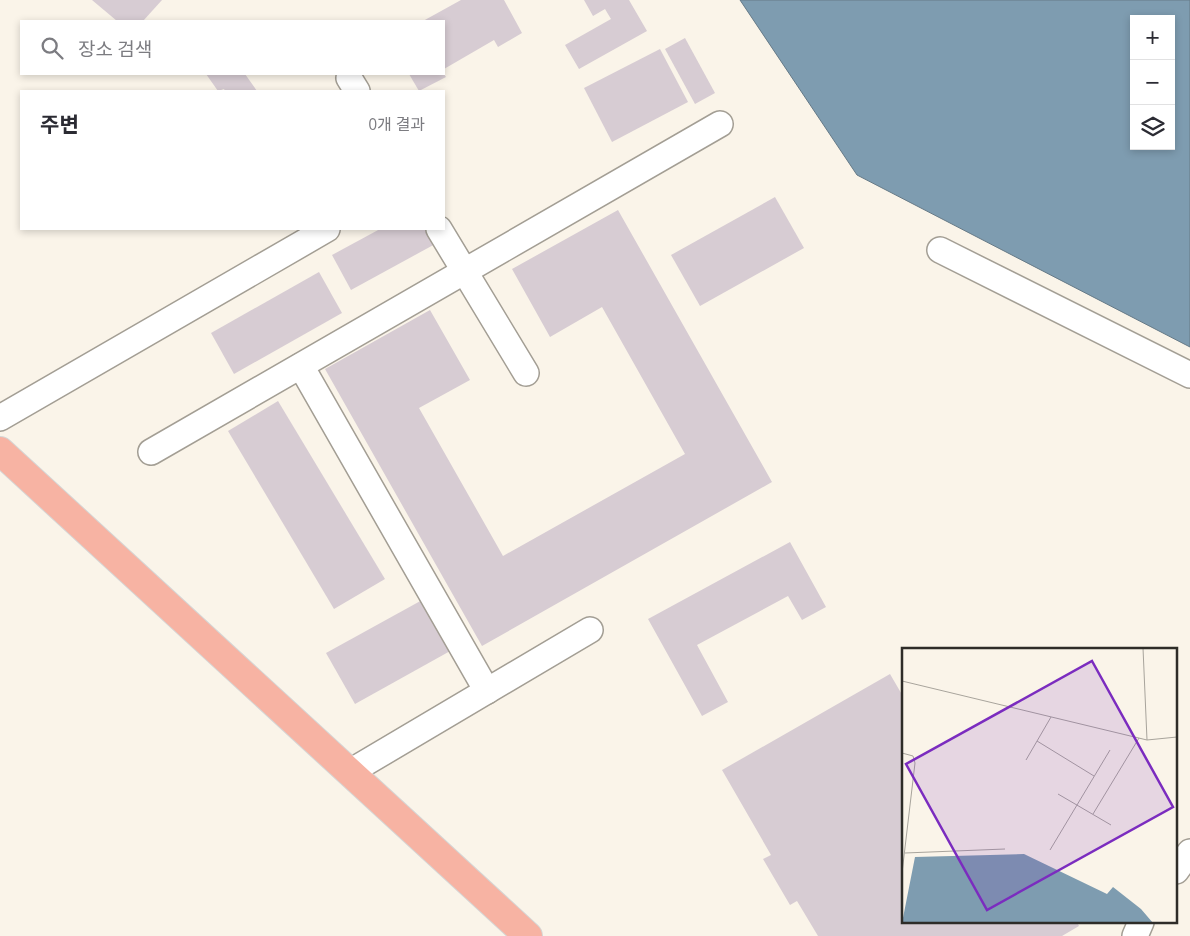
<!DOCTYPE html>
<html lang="ko">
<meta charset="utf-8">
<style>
:root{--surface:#fff;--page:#f7f7f7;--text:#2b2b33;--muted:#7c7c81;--line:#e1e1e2}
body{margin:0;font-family:Ubuntu,"Noto Sans KR",sans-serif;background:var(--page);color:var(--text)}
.controls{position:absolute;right:15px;top:15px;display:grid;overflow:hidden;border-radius:0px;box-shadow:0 2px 8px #0003}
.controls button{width:45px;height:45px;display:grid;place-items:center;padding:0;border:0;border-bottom:1px solid var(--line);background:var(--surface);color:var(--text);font:25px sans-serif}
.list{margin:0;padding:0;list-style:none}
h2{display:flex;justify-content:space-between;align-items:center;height:65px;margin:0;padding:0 20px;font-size:21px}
h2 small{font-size:16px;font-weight:400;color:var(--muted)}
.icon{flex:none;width:28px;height:28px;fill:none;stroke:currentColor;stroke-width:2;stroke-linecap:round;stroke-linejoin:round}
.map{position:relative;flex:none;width:1190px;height:936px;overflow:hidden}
.search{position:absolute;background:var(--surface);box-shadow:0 2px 8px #0003;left:20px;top:20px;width:425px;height:55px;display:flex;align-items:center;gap:12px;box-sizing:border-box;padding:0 18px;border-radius:0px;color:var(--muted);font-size:19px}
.panel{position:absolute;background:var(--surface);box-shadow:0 2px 8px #0003;left:20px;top:90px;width:425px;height:140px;border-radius:0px}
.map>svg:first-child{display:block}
.water{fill:#7e9cb0;stroke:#667a87;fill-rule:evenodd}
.building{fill:#d7ccd3}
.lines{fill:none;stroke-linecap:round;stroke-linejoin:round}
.minor-casing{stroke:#a39e94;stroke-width:28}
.highway-casing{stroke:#d5d5d4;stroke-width:30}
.minor{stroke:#fff;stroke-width:25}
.highway{stroke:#f7b3a3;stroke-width:28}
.inset-road{fill:none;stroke:#a8a49c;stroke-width:1}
.view{fill:#7b2cbf;fill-opacity:0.15;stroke:#7b2cbf;stroke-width:2.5}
.inset-edge{fill:none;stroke:#2e2c28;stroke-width:2.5}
</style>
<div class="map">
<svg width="1190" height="936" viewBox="0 0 1190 936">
<rect width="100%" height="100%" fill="#faf4e9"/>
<!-- water -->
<path class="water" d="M740,0H1190V347L857,175ZM1134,19H1171V146H1134Z"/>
<!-- building -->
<g class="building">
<polygon points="92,0 162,0 143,21 117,21"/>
<polygon points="461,0 504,0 522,33 498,47 494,40 444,69 444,21 423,21"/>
<polygon points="584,0 629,0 647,31 579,69 565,45 611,19 605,9 593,16"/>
<polygon points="685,38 715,93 695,104 665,49"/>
<polygon points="660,49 688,102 612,142 584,88"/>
<polygon points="206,74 245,74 257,91 225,91 224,89 218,91"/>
<polygon points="409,74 444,74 446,77 419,91"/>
<polygon points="775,197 804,248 700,306 671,255"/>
<polygon points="618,210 772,482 482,646 325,369 430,310 470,380 419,408 503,556 685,454 602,307 550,337 512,269"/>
<polygon points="380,229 430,229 437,243 351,290 332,255"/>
<polygon points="319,272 342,313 234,374 211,333"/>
<polygon points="278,401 385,579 334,609 228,431"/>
<polygon points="790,542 826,607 802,620 788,596 697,645 728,702 702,716 648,619"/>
<polygon points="424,599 452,650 355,704 326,653"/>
<polygon points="890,674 904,698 904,922 1077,922 1079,926 1062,936 818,936 797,901 790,905 763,859 771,855 722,770"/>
</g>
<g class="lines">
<!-- minor casing -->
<g class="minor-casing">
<g id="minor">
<polyline points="349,78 357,91"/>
<polyline points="439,229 526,373"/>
<polyline points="940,250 1190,375"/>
<polyline points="301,366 487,691"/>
<polyline points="0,418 327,229"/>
<polyline points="151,452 720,124"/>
<polyline points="350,772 590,630"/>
<polyline points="1176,871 1190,852"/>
<polyline points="1135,936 1141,922"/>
</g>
</g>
<!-- highway casing -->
<g class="highway-casing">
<polyline id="highway" points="0,451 528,936"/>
</g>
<!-- minor -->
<use href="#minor" class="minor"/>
<!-- highway -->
<use href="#highway" class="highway"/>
</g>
<!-- overview -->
<g transform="translate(902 648)">
<rect width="275" height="275" fill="#faf4e9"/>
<path d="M122,206L205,246L211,239L239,261L251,275H0L13,209Z" fill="#7e9cb0"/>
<path class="inset-road" d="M241,0L245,92M0,33L245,92L275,89M135,93L192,128M0,105L11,108L13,115L0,225M124,112L149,69M156,146L209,177M191,166L237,90M148,202L208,102M3,205L103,201"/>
<path class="view" d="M190,13L271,159L85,262L4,116Z"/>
<rect width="275" height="275" class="inset-edge"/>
</g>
</svg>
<div class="controls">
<button>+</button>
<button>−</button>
<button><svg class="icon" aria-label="layers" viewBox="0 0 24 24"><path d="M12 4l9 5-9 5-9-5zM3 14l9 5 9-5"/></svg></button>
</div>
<div class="search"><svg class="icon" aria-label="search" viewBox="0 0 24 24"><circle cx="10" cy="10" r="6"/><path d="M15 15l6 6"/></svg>장소 검색</div>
<section class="panel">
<h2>주변<small>0개 결과</small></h2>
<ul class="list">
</ul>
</section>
</div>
